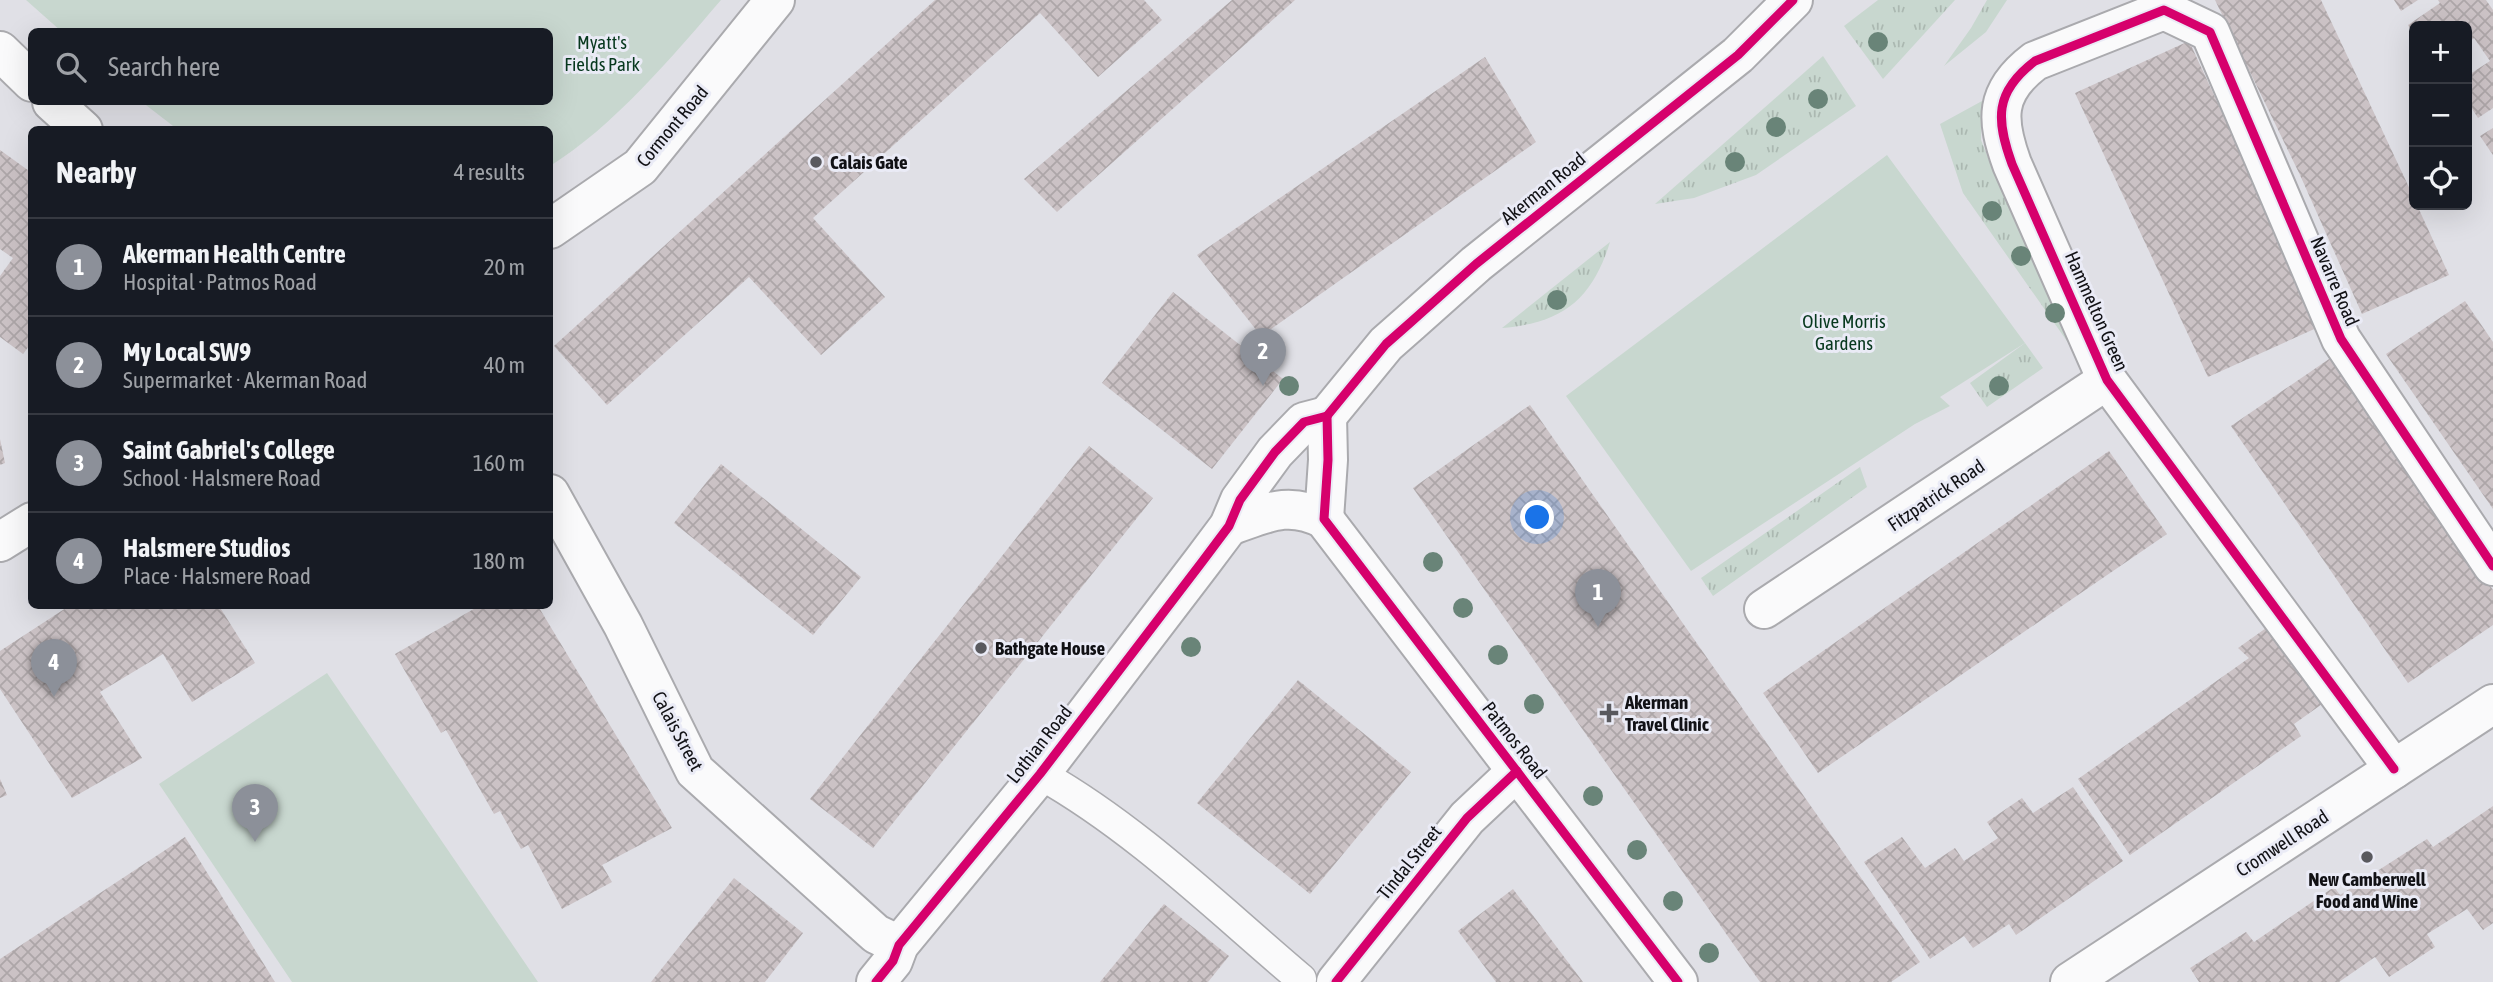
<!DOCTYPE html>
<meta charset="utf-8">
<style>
:root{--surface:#171b24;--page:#242831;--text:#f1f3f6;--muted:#9ea1a6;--line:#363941;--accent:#8c9099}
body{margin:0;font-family:"Asap Condensed",sans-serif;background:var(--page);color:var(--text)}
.controls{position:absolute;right:21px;top:21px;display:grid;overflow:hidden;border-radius:10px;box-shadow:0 7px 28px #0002}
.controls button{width:63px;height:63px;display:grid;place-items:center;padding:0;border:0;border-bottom:2px solid var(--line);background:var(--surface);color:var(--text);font:35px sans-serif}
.you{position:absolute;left:1538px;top:518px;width:24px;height:24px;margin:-18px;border:5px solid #fff;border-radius:50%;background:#1a73e8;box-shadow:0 0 0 10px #1a73e833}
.badge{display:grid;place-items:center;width:46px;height:46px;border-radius:50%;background:var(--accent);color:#fff;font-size:23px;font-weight:700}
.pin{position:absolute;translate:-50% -58px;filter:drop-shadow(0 2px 4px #0008)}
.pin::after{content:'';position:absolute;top:37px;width:24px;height:21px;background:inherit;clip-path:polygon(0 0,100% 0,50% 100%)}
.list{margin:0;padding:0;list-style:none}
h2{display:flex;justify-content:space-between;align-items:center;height:91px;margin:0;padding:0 28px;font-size:30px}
h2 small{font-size:23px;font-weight:400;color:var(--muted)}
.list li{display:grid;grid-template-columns:46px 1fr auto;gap:21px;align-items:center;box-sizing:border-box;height:98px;padding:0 28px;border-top:2px solid var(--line)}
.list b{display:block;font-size:26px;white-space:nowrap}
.list p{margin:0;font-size:23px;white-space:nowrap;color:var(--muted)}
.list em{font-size:23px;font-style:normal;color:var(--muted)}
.icon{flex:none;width:38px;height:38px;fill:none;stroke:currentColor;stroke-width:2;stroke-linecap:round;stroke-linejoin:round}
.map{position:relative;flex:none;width:2493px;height:982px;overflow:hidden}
.search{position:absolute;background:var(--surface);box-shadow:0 7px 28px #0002;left:28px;top:28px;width:525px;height:77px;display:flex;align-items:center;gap:18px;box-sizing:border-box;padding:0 24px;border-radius:10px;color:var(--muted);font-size:26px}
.panel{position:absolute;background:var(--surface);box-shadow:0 7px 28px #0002;left:28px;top:126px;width:525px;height:483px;border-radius:10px}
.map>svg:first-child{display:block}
.grass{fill:url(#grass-tufts)}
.park{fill:#c8d7cf}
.building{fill:url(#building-cross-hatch)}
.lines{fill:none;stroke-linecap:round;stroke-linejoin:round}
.service-casing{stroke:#aaaaae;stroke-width:33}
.minor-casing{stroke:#aaaaae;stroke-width:42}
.tertiary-casing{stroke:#aaaaae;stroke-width:42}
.service{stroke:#fafafb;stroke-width:30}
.minor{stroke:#fafafb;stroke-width:38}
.tertiary{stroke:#fafafb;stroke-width:38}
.cycleway-casing{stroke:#eaebf6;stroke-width:13}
.cycleway{stroke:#d6006c;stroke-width:9}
.tree{fill:#698478}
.poi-dot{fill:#59595e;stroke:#eaebf6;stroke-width:2.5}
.labels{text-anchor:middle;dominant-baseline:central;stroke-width:6;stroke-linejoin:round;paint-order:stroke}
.park-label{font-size:19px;fill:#07381e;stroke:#eaebf6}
.street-label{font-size:19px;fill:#111115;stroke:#eaebf6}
.poi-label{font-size:19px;font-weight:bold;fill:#111115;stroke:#eaebf6;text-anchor:start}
</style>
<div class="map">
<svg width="2493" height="982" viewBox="0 0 2493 982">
<defs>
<pattern id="grass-tufts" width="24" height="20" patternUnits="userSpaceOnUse" patternTransform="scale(1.75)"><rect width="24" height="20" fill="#c8d7cf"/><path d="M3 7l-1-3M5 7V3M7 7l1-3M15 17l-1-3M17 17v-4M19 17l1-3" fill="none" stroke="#abb8b1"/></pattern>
<pattern id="building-cross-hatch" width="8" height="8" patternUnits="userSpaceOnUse" patternTransform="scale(1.75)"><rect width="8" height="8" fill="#cbc2c5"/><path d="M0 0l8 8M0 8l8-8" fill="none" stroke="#ada6a8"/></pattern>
</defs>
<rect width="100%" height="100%" fill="#e0e0e6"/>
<!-- grass -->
<g class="grass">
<polygon points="1878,0 1955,0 1883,79 1844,26"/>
<polygon points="1987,0 2007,0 1986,32 1944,66 1971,28"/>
<polygon points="1823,56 1856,106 1756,175 1694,198 1655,204"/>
<polygon points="1982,101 1981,140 1998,183 2069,334 2069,344 1963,193 1940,124"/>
<path d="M1610,242C1592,300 1562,323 1502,328Z"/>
<polygon points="2025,343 2043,368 1987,407 1970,383"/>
<polygon points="1860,467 1867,487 1713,596 1701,578"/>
</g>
<!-- park -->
<g class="park">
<path d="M26,0H721C672,57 613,127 550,166V130L177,129L142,102H550V32L61,31Z"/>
<polygon points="1887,155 2025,343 1940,397 1950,406 1915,424 1691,571 1566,396"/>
<polygon points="327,673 538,982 292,982 159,784"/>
</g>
<!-- building -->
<g class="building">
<polygon points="935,0 1144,0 1162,20 1098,77 1040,13 813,218 885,297 821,355 749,277 607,405 554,346"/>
<polygon points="1232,0 1295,0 1057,212 1024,179"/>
<polygon points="2215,0 2321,0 2414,198 2414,205 2417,205 2449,275 2362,314 2300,175"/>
<polygon points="2394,0 2418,0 2401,11"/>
<polygon points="2438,0 2486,0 2493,10 2493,108 2478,118 2467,101 2467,76 2490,61 2474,38 2467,44 2467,26 2414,26 2414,35 2408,25 2440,3"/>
<polygon points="2189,41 2321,326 2208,377 2075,93"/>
<polygon points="1485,57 1536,142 1261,336 1197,255"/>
<polygon points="2493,128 2493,155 2480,136"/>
<polygon points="0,150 32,173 32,342 23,354 0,337 0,276 13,258 0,249"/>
<polygon points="1173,292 1283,379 1212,469 1102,383"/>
<polygon points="2465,301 2493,342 2493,509 2386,354"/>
<polygon points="2332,357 2493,590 2493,625 2408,683 2231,426"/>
<polygon points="1530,405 1920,962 1891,982 1760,982 1413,488"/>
<polygon points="0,439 5,463 0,465"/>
<polygon points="1089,446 1153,498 873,848 810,799"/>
<polygon points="2109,451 2167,534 1818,773 1763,693"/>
<polygon points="721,464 861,577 813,635 674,523"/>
<polygon points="69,606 219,606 255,663 192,702 163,654 100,692 142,758 72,798 0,689 0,651"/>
<polygon points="479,606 538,606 672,828 602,865 612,882 562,909 528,845 521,849 500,811 494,814 446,730 441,733 395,654"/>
<polygon points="2276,621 2332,697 2294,724 2301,736 2130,855 2078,779 2249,658 2238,648"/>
<polygon points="1298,680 1411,772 1310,894 1197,803"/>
<polygon points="0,779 7,795 0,798"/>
<polygon points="2073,787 2123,861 2016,935 2009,924 1973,948 1964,936 1930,959 1864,862 1902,837 1925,868 1955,848 1964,861 1998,838 1987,822 2022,798 2033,813"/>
<polygon points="2493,806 2493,923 2483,930 2467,909 2427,934 2435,947 2389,977 2375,957 2339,982 2199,982 2190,968 2246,932 2254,942 2334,887 2340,895 2427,839 2433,847"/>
<polygon points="185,837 275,982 0,982 0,959"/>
<polygon points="734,878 803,933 765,982 651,982"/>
<polygon points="1513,889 1583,982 1496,982 1458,931"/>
<polygon points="1164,904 1229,956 1208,982 1100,982"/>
</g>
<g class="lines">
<!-- service casing -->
<g class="service-casing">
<path id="service" d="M1040,774C1136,828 1217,908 1301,979"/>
</g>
<!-- minor casing -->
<g class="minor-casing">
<g id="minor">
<polyline points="0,51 32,82"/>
<polyline points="52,102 83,130"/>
<polyline points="550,229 640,167 775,0"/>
<polyline points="550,494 623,625 695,771 876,934 899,945"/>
<polyline points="0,542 32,522"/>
<polyline points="1764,609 2107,380"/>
<path d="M2394,769L2107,380L2012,164C1996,120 1994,92 2035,61L2164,10L2210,32L2341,339L2493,566"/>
<polyline points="1336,982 1467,818 1517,771"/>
<polyline points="2070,982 2493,704"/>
</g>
</g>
<!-- tertiary casing -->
<g class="tertiary-casing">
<g id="tertiary">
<polyline points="1327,416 1386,344 1411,322 1476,264 1738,55 1793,0"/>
<polyline points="1324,519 1328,460 1327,416"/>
<path d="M1229,526C1265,514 1287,500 1324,519L1678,982"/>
<polyline points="876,982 893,961 899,945 1040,774 1202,562 1229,526 1240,500 1275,452 1304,422 1327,416"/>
</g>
</g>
<!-- service -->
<use href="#service" class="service"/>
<!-- minor -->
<use href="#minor" class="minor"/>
<!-- tertiary -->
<use href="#tertiary" class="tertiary"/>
<!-- cycleway casing -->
<g class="cycleway-casing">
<g id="cycleway">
<polyline points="1327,416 1328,460 1324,519 1678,982"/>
<polyline points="1327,416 1386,344 1411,322 1476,264 1738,55 1793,0"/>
<path d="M2394,769L2107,380L2012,164C1996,120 1994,92 2035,61L2164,10L2210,32L2341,339L2493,566"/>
<polyline points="876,982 893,961 899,945 1040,774 1202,562 1229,526 1240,500 1275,452 1304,422 1327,416"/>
<polyline points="1336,982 1467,818 1517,771"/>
</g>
</g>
<!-- cycleway -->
<use href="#cycleway" class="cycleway"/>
</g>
<!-- trees -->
<g class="tree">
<circle cx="1878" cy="42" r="10"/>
<circle cx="1818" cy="99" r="10"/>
<circle cx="1776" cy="127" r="10"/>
<circle cx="1735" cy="162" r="10"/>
<circle cx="1992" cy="211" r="10"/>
<circle cx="2021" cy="256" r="10"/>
<circle cx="1557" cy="300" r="10"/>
<circle cx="2055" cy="313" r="10"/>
<circle cx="1289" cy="386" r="10"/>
<circle cx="1999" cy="386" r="10"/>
<circle cx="1433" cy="562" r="10"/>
<circle cx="1463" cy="608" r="10"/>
<circle cx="1191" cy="647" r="10"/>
<circle cx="1498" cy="655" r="10"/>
<circle cx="1534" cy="704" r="10"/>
<circle cx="1593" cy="796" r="10"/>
<circle cx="1637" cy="850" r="10"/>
<circle cx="1673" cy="901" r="10"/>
<circle cx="1709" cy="953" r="10"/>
</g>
<!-- markers -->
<g class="poi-dot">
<circle cx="816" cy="162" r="7"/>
<circle cx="981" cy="648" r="7"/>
<path d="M1605.5 702.5h7v7h7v7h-7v7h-7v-7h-7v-7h7z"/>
<circle cx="2367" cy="857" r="7"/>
</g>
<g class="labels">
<!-- park labels -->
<g class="park-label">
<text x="602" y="42">Myatt's<tspan x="602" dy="22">Fields Park</tspan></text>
<text x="1844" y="321">Olive Morris<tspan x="1844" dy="22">Gardens</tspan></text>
</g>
<!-- street labels -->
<g class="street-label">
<text transform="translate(672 126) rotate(-50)">Cormont Road</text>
<text transform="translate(1543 188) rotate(-39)">Akerman Road</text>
<text transform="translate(2335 281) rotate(67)">Navarre Road</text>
<text transform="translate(2097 311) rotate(66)">Hammelton Green</text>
<text transform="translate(1936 495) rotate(-34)">Fitzpatrick Road</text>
<text transform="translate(678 731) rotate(62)">Calais Street</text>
<text transform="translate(1515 740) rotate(52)">Patmos Road</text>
<text transform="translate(1039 744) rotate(-52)">Lothian Road</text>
<text transform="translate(2282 843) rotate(-33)">Cromwell Road</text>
<text transform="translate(1409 862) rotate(-51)">Tindal Street</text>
</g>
<!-- poi labels -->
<g class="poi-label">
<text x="830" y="162">Calais Gate</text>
<text x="995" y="648">Bathgate House</text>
<text x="1625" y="702">Akerman<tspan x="1625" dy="22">Travel Clinic</tspan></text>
<text x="2367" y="879" text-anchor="middle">New Camberwell<tspan x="2367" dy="22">Food and Wine</tspan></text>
</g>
</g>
</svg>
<div class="controls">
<button>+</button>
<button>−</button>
<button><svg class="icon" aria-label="locate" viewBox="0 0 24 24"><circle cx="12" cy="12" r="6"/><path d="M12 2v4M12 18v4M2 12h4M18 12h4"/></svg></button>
</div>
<div class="you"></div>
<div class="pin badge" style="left:1598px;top:627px">1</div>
<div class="pin badge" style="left:1263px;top:386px">2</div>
<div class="pin badge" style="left:255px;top:842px">3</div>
<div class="pin badge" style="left:54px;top:697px">4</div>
<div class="search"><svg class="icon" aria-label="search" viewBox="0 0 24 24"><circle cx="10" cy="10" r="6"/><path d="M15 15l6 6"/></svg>Search here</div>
<section class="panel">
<h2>Nearby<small>4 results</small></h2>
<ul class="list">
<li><span class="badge">1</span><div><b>Akerman Health Centre</b><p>Hospital · Patmos Road</p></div><em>20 m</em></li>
<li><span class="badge">2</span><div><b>My Local SW9</b><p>Supermarket · Akerman Road</p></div><em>40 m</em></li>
<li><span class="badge">3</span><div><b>Saint Gabriel's College</b><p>School · Halsmere Road</p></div><em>160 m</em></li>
<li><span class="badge">4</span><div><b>Halsmere Studios</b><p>Place · Halsmere Road</p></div><em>180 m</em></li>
</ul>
</section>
</div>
